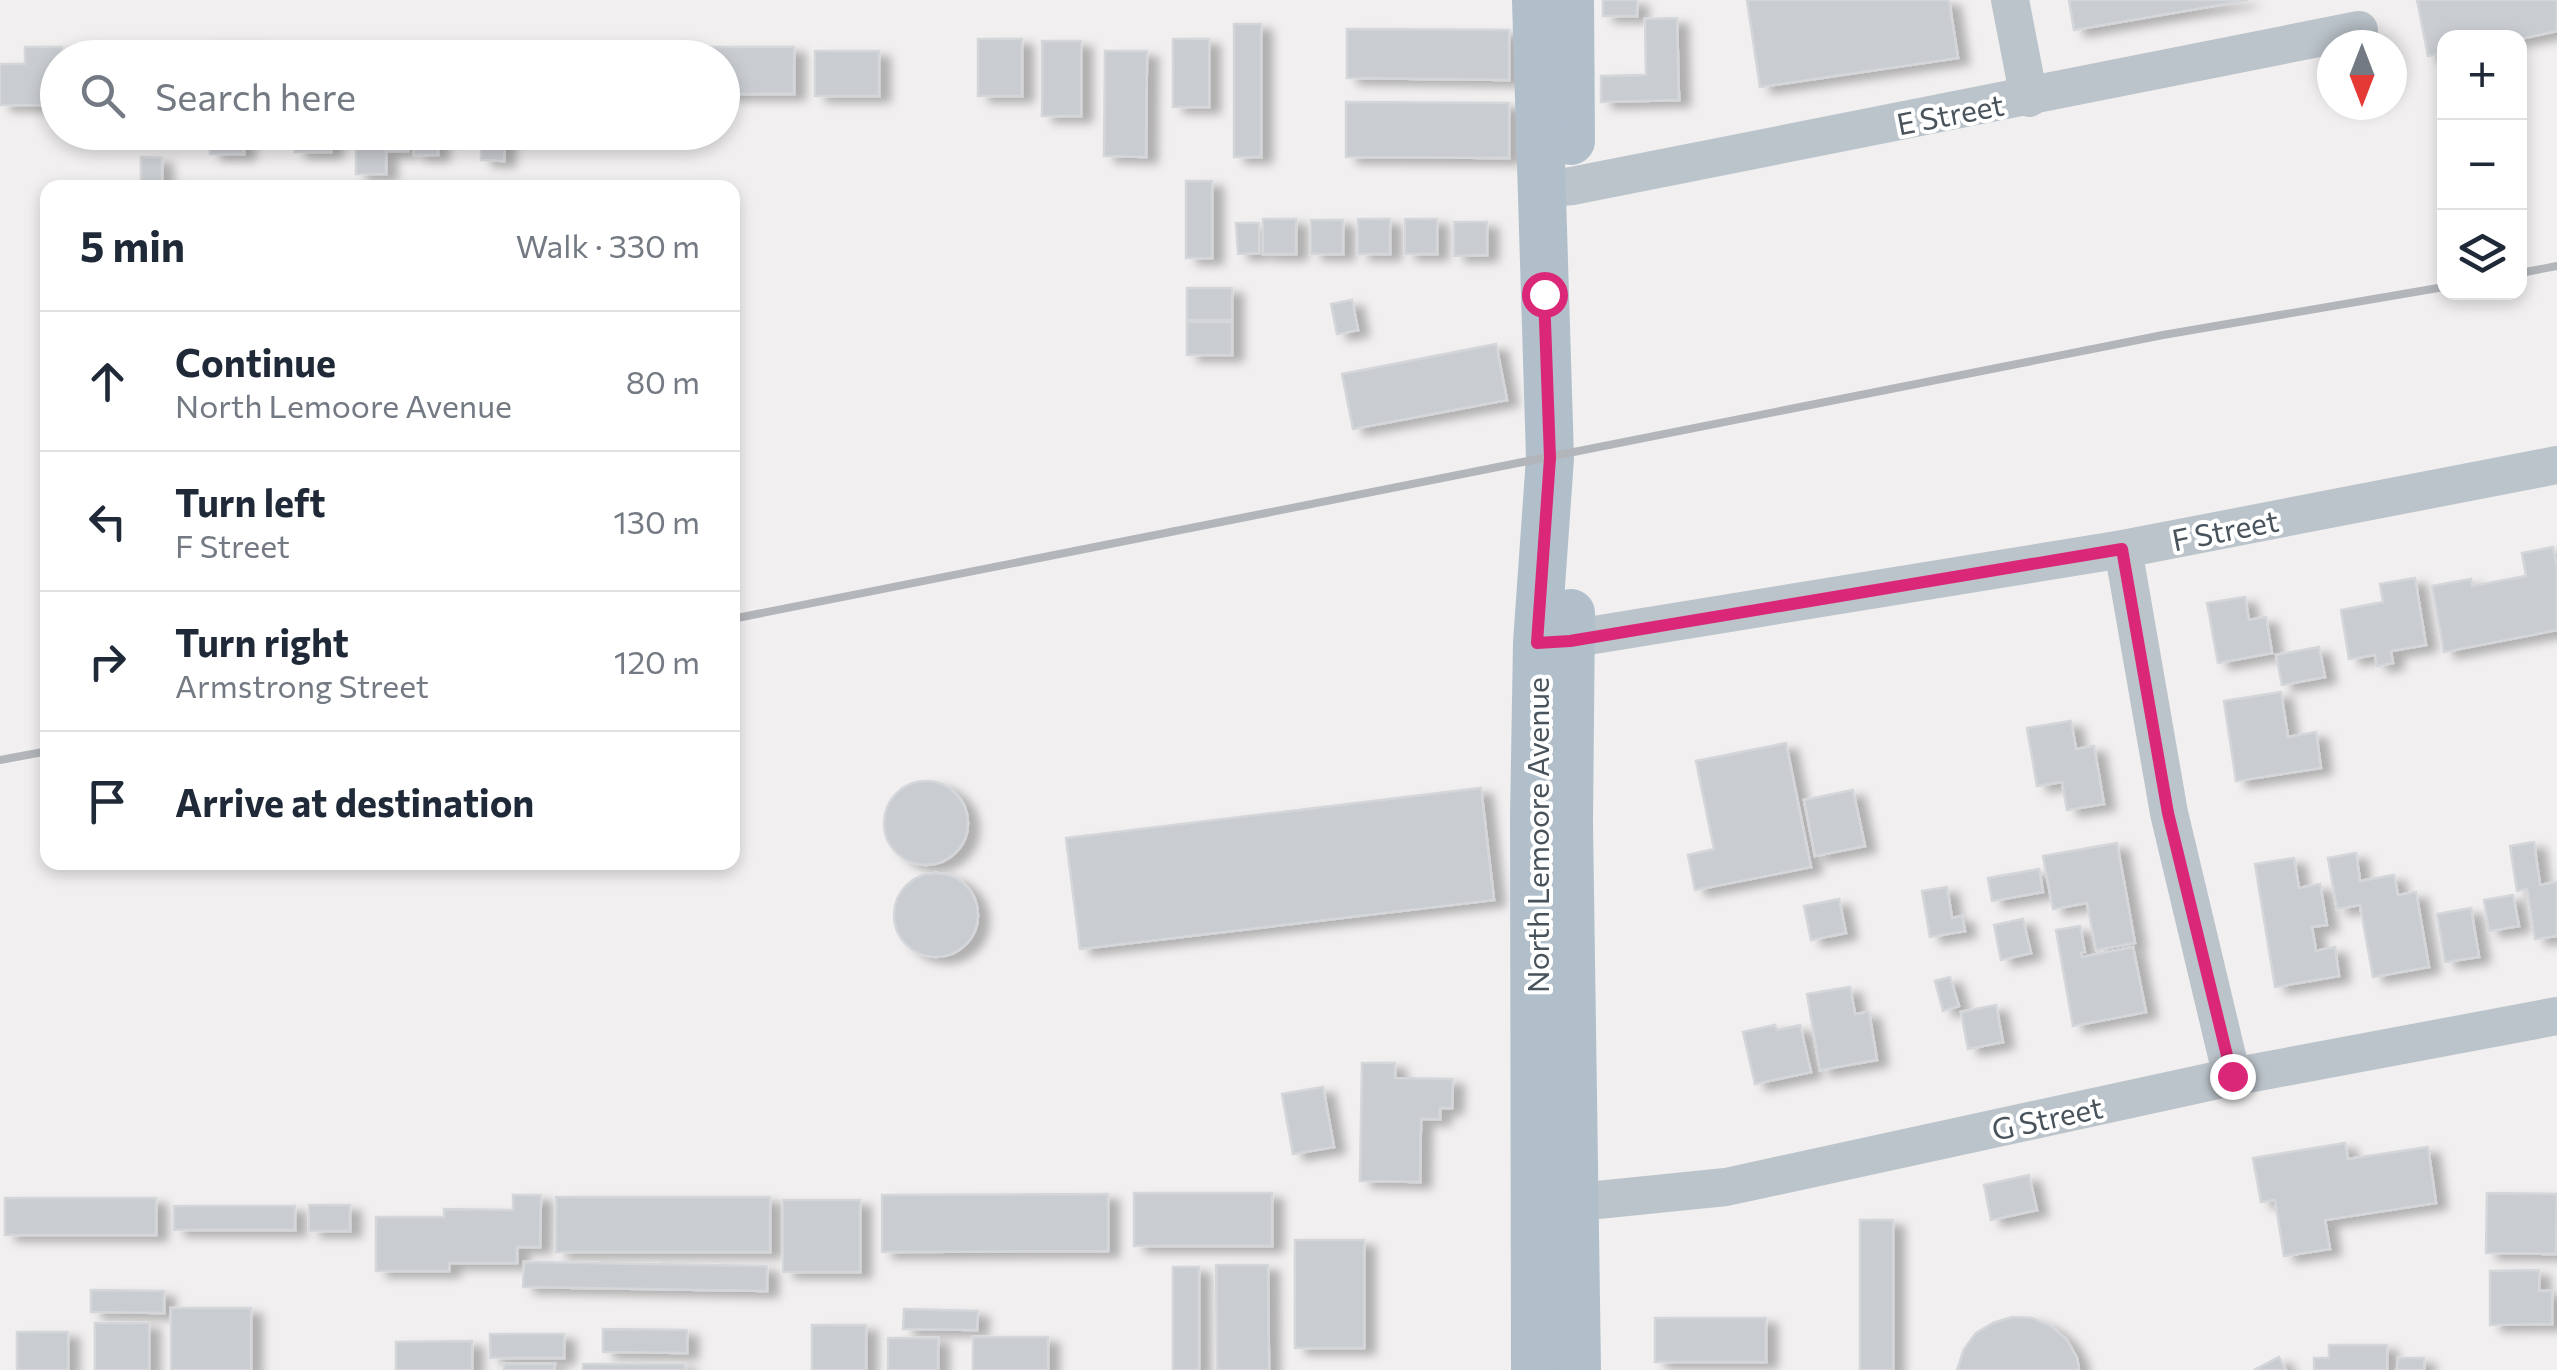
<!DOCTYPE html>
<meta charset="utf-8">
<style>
:root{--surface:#fff;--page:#f6f6f7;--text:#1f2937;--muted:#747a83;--line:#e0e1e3}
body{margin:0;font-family:Commissioner,sans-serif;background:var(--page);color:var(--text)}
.controls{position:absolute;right:30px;top:30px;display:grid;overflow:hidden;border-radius:20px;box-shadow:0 5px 15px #0003}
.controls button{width:90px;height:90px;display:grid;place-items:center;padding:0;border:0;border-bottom:2px solid var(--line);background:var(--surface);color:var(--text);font:50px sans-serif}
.compass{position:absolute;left:2317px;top:30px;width:90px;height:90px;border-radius:50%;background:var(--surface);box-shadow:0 5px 15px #0003;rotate:180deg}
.stop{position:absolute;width:30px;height:30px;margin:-22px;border:8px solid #db2777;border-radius:50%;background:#fff}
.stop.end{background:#db2777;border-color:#fff;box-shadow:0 2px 10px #0008}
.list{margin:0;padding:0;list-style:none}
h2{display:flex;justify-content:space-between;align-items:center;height:130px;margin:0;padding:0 40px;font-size:42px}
h2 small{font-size:32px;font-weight:400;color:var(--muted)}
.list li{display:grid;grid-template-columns:65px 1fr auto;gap:30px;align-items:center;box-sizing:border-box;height:140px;padding:0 40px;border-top:2px solid var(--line)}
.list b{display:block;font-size:38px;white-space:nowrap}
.list p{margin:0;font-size:32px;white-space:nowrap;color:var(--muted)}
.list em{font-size:32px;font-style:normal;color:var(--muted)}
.icon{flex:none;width:55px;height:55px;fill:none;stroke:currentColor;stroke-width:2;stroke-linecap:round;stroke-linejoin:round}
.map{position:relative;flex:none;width:2557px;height:1370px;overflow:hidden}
.search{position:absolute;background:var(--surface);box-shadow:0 5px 15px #0003;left:40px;top:40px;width:700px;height:110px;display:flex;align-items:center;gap:25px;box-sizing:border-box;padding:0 35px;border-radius:55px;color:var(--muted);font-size:38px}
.panel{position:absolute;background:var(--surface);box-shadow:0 5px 15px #0003;left:40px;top:180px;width:700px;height:690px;border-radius:20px}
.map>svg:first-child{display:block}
.building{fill:#c9ccd1;stroke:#d4d6da;stroke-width:2.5;filter:url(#shadow)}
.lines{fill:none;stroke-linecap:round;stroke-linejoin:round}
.minor{stroke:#bcc4cb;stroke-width:38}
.major{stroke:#b1bfcb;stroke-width:48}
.rail{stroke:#b2b5b9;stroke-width:8}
.route{stroke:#db2777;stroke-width:12}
.labels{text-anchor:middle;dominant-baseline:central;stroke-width:8;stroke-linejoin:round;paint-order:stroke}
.street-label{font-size:30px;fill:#49535b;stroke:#fff}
</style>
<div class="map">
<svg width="2557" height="1370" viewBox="0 0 2557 1370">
<defs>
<filter id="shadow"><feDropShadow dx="11" dy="6" stdDeviation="5" flood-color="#0004"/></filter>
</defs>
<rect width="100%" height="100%" fill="#f1efef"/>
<!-- building -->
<g class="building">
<rect x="1603" y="0" width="34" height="16"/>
<polygon points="1747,0 1949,0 1958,58 1760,87"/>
<polygon points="2069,0 2248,0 2074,30"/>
<polygon points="2417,0 2557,0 2557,31 2520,39 2444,38 2444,53 2428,56"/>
<polygon points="1677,18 1679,100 1601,102 1601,76 1646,75 1645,19"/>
<rect x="1234" y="24" width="27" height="133"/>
<polygon points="1347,29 1509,30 1509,80 1347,78"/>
<rect x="978" y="39" width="44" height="57"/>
<rect x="1173" y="39" width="36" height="68"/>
<rect x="1042" y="41" width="39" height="75"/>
<rect x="209" y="43" width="41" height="15"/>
<polygon points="25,47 62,47 62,58 58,58 58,105 0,105 0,64 25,64"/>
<polygon points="290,47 333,48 333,58 290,58"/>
<polygon points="709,47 794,47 794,94 722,94 722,58 709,58"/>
<polygon points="151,48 198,49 198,58 151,58"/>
<rect x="431" y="49" width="38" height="9"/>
<rect x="815" y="51" width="64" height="45"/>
<polygon points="1105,51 1147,51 1146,157 1104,156"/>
<polygon points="1346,102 1509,103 1509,158 1346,157"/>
<polygon points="210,132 243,132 244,154 210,154"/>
<polygon points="296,132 332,132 331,152 295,152"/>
<polygon points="371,132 408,132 408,151 386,151 386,174 356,174 356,146 371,146"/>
<polygon points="413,132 437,132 438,155 414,155"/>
<polygon points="481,132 505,132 504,161 481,160"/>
<polygon points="141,157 162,158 162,182 141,181"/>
<rect x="1186" y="181" width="26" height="77"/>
<rect x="1263" y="219" width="33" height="35"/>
<rect x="1358" y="219" width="32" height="35"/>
<rect x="1405" y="219" width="32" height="35"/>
<rect x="1311" y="220" width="32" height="34"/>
<polygon points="1454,222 1487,222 1487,255 1454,256"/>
<polygon points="1236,223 1259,223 1259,253 1238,254"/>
<rect x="1187" y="288" width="45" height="32"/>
<polygon points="1352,300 1358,330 1337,334 1331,304"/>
<rect x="1187" y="322" width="45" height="33"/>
<polygon points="1496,344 1507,400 1353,429 1342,374"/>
<polygon points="2553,547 2557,567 2557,630 2444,652 2432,586 2471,579 2472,586 2526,576 2522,553"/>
<polygon points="2415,578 2426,645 2391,651 2393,663 2377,666 2375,655 2349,659 2341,610 2383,602 2380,584"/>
<polygon points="2245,597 2249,620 2266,617 2272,653 2218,663 2207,603"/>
<polygon points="2319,647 2325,677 2282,685 2276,655"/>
<polygon points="2281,692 2288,737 2316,732 2321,768 2236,781 2224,701"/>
<polygon points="2071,721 2076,749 2094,746 2104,804 2067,810 2062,782 2037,786 2027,728"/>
<polygon points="1786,743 1811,867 1695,890 1688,855 1714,849 1696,761"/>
<circle cx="926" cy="823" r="42"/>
<polygon points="1481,788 1494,900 1080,949 1066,838"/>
<polygon points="1853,790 1865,846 1815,856 1804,800"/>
<polygon points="2534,842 2540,885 2557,882 2557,936 2535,939 2527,889 2517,891 2510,846"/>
<polygon points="2117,843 2135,943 2096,950 2087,903 2053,909 2043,856"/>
<polygon points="2356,853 2360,881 2394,875 2398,895 2416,892 2429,967 2373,977 2360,905 2337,909 2328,858"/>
<polygon points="2294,858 2299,888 2320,884 2327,925 2312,927 2316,951 2335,947 2339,976 2275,987 2255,864"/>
<polygon points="2039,869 2043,892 1992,901 1988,878"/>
<circle cx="936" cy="915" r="42"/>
<polygon points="1947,887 1952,918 1962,916 1965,931 1930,937 1922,891"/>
<polygon points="2513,895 2519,926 2489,931 2484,900"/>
<polygon points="1839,899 1846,933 1811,940 1804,906"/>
<polygon points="2471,908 2479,957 2445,962 2437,914"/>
<polygon points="2023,919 2031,953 2001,960 1994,925"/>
<polygon points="2080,926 2085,952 2081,953 2082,957 2133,947 2146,1012 2073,1026 2056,930"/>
<polygon points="1950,977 1959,1006 1943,1011 1935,981"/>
<polygon points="1850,987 1855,1014 1869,1012 1877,1060 1820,1070 1807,994"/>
<polygon points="1996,1005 2003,1042 1968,1049 1961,1012"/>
<polygon points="1775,1025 1777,1030 1800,1025 1811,1072 1755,1084 1743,1032"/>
<polygon points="1362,1063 1395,1063 1395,1078 1453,1079 1452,1108 1440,1108 1440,1119 1421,1119 1420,1182 1360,1181"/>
<polygon points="1323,1087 1334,1147 1293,1154 1282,1094"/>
<polygon points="2345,1143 2348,1159 2428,1147 2436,1203 2325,1220 2330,1249 2284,1256 2275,1200 2261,1202 2253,1158"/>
<polygon points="2029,1175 2037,1210 1991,1220 1984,1185"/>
<rect x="1134" y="1193" width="138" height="53"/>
<polygon points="2487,1193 2557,1194 2556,1254 2486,1253"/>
<polygon points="1108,1194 1108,1251 882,1252 882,1195"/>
<polygon points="513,1195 541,1195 540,1247 517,1247 517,1263 449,1263 449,1271 376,1271 376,1217 444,1217 444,1209 513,1210"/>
<rect x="556" y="1197" width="214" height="55"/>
<rect x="5" y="1198" width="151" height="37"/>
<rect x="783" y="1200" width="77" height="72"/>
<rect x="309" y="1205" width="41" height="26"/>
<rect x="174" y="1206" width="121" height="24"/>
<rect x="1860" y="1220" width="33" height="150"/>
<rect x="1295" y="1240" width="69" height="108"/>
<polygon points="524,1262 767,1266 767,1291 523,1287"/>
<polygon points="1216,1265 1268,1265 1269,1370 1217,1370"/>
<rect x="1173" y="1267" width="26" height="103"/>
<polygon points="2539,1270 2539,1291 2552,1291 2552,1324 2490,1325 2490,1271"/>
<polygon points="91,1290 164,1291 164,1313 91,1312"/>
<rect x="171" y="1308" width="80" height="62"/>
<polygon points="904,1309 978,1311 977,1330 903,1329"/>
<polygon points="2012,1317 2032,1318 2051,1326 2067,1340 2077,1358 2079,1370 1957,1370 1964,1349 1976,1333 1993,1323"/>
<rect x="1655" y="1318" width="111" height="44"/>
<rect x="95" y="1323" width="54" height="47"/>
<rect x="812" y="1325" width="54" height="45"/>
<polygon points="603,1329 687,1330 687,1353 603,1352"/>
<rect x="17" y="1332" width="51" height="38"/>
<rect x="490" y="1334" width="74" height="24"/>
<rect x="973" y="1337" width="75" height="33"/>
<rect x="888" y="1338" width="50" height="32"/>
<polygon points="472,1341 472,1370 396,1370 396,1342"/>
<polygon points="2329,1345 2387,1345 2387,1370 2314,1370 2314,1358 2329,1358"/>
<polygon points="2279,1357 2286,1370 2254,1370"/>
<polygon points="2398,1358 2424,1358 2424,1370 2397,1370"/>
<polygon points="504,1364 555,1364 554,1370 504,1370"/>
<rect x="583" y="1364" width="102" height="6"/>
</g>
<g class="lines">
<!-- minor -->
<g class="minor">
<polyline points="2010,0 2029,98"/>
<polyline points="1540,189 1572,186 2359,30"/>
<polyline points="2123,549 2169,813 2232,1077"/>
<polyline points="1545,643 2123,549 2557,465"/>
<polyline points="1548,1205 1726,1187 2232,1077 2557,1016"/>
</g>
<!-- major -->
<g class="major">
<polyline points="1570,0 1571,141"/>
<polyline points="1571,613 1569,823 1577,1370"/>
<polyline points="1535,1370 1534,818 1537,643 1550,458 1536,0"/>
</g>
<!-- rail -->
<g class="rail">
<polyline points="2520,273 2557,266"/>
<polyline points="732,619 2163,335 2444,287"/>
<polyline points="0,760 48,751"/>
</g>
</g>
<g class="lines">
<!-- route -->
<polyline class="route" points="1544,294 1550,458 1537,643 1570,641 2122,549 2168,813 2232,1076"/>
</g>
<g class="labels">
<!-- street labels -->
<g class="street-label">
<text transform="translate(1950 113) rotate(-11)">E Street</text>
<text transform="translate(2225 529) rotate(-11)">F Street</text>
<text transform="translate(1536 835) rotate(-90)">North Lemoore Avenue</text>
<text transform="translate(2047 1117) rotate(-12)">G Street</text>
</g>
</g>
</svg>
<div class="controls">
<button>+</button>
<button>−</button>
<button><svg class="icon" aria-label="layers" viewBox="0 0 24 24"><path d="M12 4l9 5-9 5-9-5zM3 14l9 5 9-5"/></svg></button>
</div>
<svg class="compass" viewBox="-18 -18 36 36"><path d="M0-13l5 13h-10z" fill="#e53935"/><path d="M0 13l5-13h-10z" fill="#747a83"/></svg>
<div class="stop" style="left:1544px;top:294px"></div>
<div class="stop end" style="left:2232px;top:1076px"></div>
<div class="search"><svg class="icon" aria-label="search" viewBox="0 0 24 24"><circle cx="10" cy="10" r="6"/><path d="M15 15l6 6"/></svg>Search here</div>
<section class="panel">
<h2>5 min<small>Walk · 330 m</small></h2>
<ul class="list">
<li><svg class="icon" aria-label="ahead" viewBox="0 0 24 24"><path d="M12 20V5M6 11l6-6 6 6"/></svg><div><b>Continue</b><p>North Lemoore Avenue</p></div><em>80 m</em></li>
<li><svg class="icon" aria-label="left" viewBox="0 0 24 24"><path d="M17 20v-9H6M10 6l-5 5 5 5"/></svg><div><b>Turn left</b><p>F Street</p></div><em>130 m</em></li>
<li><svg class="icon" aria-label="right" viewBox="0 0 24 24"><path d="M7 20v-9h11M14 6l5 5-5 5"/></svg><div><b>Turn right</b><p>Armstrong Street</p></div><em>120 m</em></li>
<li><svg class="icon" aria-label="arrive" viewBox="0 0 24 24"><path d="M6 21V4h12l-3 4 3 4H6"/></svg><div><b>Arrive at destination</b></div></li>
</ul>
</section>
</div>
